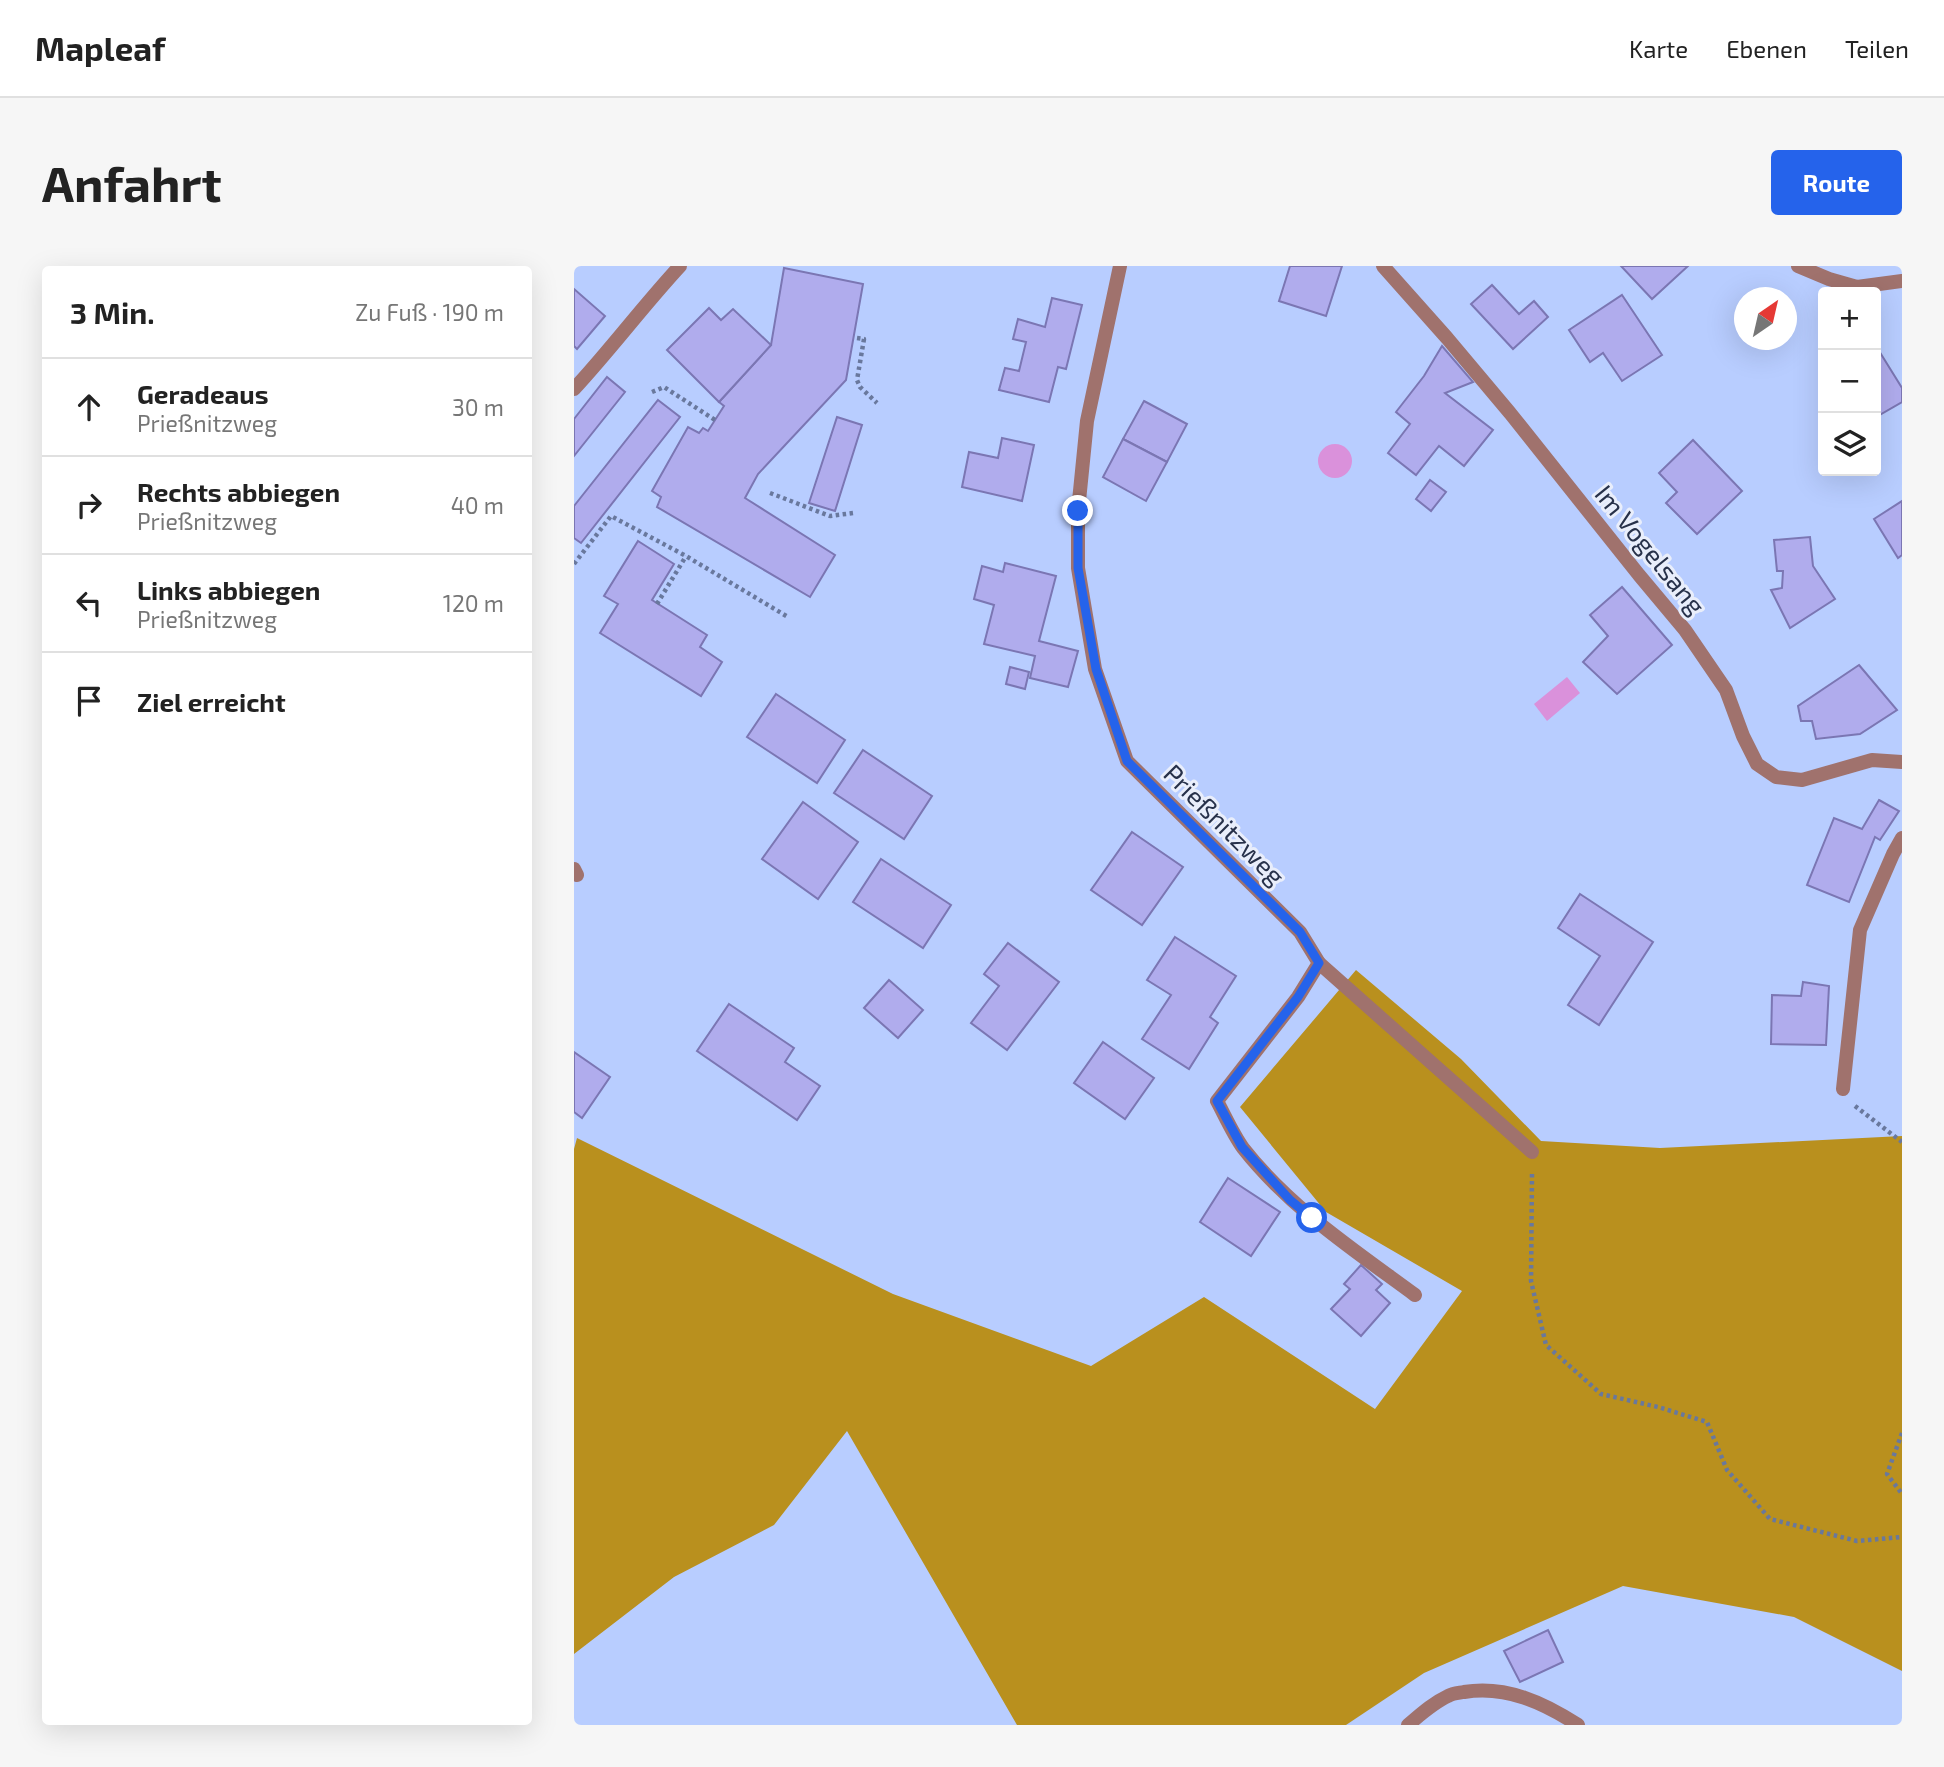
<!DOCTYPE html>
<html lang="de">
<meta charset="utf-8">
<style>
:root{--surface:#fff;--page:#f6f6f6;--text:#222;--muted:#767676;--line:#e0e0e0;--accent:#2563eb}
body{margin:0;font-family:"Exo 2",sans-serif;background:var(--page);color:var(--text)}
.controls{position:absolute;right:21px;top:21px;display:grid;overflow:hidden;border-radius:7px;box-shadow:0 7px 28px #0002}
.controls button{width:63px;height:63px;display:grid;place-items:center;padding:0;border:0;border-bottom:2px solid var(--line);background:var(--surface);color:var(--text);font:35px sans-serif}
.compass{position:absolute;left:1160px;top:21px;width:63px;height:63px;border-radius:50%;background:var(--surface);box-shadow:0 7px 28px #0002;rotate:34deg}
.stop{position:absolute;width:21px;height:21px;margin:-16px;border:5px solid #2563eb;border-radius:50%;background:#fff}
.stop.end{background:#2563eb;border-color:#fff;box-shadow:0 2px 7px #0008}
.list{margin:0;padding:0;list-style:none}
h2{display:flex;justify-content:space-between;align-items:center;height:91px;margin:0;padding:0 28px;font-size:30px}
h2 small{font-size:23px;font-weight:400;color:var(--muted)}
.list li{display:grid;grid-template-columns:46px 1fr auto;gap:21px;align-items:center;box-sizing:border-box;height:98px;padding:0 28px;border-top:2px solid var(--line)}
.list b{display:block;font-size:26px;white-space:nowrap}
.list p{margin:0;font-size:23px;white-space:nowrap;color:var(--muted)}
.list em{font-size:23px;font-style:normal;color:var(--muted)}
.icon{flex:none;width:38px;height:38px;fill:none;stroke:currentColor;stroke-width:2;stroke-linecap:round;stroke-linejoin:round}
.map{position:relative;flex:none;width:1328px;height:1459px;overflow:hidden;border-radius:7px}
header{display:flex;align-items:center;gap:42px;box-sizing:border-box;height:98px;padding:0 35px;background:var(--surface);border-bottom:2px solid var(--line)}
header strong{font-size:33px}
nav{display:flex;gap:38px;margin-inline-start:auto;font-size:24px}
.intro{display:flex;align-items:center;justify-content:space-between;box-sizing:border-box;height:168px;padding:0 42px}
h1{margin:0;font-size:49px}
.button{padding:18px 32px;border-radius:7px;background:var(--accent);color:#fff;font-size:24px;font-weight:700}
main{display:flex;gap:42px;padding:0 42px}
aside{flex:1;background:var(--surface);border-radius:7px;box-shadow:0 7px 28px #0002}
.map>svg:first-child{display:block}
.forest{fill:#b9901e}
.water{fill:#da91db}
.building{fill:#b0aced;stroke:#7b76b3;stroke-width:2}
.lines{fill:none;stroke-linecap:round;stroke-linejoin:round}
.path{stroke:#69789d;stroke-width:4.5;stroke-dasharray:3.5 3.5;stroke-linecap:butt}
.service{stroke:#a0726d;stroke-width:14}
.minor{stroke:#a0726d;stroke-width:14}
.route{stroke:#2563eb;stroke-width:9}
.labels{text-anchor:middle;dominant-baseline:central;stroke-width:6;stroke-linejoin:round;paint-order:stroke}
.street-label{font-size:26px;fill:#27314a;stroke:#e9eefb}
</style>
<header>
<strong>Mapleaf</strong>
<nav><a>Karte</a><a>Ebenen</a><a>Teilen</a></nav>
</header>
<div class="intro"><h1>Anfahrt</h1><a class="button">Route</a></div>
<main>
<aside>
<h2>3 Min.<small>Zu Fuß · 190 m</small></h2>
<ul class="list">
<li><svg class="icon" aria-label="ahead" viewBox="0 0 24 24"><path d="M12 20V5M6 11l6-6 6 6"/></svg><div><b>Geradeaus</b><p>Prießnitzweg</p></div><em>30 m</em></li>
<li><svg class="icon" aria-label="right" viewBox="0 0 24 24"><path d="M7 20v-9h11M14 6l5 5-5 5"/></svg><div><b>Rechts abbiegen</b><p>Prießnitzweg</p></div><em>40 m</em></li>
<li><svg class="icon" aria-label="left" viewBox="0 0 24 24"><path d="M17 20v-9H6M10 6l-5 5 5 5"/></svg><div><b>Links abbiegen</b><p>Prießnitzweg</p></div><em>120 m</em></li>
<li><svg class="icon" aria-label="arrive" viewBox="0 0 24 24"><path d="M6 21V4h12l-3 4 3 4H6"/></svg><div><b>Ziel erreicht</b></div></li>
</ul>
</aside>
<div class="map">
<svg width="1328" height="1459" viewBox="0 0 1328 1459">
<rect width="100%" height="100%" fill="#b8cdff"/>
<!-- forest -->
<polygon class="forest" points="782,704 887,793 967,875 1086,882 1328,870 1328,1405 1220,1351 1049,1320 850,1407 772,1459 443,1459 273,1165 200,1259 100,1311 0,1388 0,883 3,872 319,1028 517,1100 630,1031 801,1143 888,1025 752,946 666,841"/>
<!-- water -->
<g class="water">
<circle cx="761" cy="195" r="17"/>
<polygon points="993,411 1006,427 973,455 960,438"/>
</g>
<!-- building -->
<g class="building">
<polygon points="716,0 768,0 752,50 705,35"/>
<polygon points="1047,0 1114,0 1078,33"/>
<polygon points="210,2 289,18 272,114 184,208 171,232 261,289 236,331 83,241 87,231 78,225 114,161 125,167 129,162 134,165 150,140 145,136 197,79"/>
<polygon points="918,19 945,48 960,35 974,51 939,83 897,38"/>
<polygon points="0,23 31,50 3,83 0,80"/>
<polygon points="1048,29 1088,89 1048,115 1029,87 1016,96 995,64"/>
<polygon points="478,32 508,39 492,103 484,101 475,136 425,124 431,102 445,105 452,76 439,73 444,53 471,61"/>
<polygon points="135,42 147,54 159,43 197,79 145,136 93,84"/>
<polygon points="868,80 899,116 871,127 919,164 890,200 865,180 842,209 814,187 836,158 822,146 850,110"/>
<polygon points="1302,80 1328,122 1328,136 1302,151"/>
<polygon points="33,111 51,126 0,190 0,153"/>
<polygon points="84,134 106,151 7,277 0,272 0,240"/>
<polygon points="570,135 613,158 593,196 549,173"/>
<polygon points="263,151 288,159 261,245 235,237"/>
<polygon points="428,172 460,179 448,235 388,221 395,186 424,192"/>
<polygon points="549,173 593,196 572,235 529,211"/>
<polygon points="1119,174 1168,225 1123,268 1092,237 1103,226 1085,207"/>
<polygon points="856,214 872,226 857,245 842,233"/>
<polygon points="1328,235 1328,289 1324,292 1300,253"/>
<polygon points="1236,271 1239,300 1261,333 1216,362 1197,324 1208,322 1209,305 1203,305 1200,274"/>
<polygon points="64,275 100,298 78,334 133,369 126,381 148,396 127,430 26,367 44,338 30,330"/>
<polygon points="431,297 482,310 465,375 504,385 494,421 456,412 461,390 410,378 420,339 400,333 408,300 429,306"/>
<polygon points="1048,321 1098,379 1043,428 1009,396 1034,370 1016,349"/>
<polygon points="1285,399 1323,444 1286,468 1242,473 1238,455 1227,455 1224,440"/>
<polygon points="436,401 455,406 451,423 432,418"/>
<polygon points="202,428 271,474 243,517 173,471"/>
<polygon points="289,484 358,530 330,573 260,527"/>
<polygon points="1305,534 1325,545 1306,574 1301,571 1275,636 1233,619 1260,552 1288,563"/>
<polygon points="229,536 284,576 244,633 188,593"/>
<polygon points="558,566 609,601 568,659 517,624"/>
<polygon points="307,593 377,639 349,682 279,636"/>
<polygon points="1006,628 1079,676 1025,759 994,739 1026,690 984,662"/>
<polygon points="601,671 662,710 636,751 644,757 615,803 568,773 597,729 573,714"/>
<polygon points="434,677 485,716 433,784 397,757 425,720 410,708"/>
<polygon points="315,714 349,744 324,772 290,742"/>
<polygon points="1229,716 1255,720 1252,779 1197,778 1198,729 1227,730"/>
<polygon points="155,738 220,782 211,796 246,820 223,854 123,785"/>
<polygon points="529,776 580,812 551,853 500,817"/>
<polygon points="0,786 36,811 8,852 0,846"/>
<polygon points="654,912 706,946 677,990 626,956"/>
<polygon points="787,999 808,1018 802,1024 816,1037 787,1070 757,1043 776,1023 770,1018"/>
<polygon points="974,1364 989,1396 946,1416 930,1385"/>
</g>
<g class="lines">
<!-- path -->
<g class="path">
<polyline points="283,72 290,73 283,114 286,121 303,137"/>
<polyline points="78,126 90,121 141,154"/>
<polyline points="196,227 256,250 279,247"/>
<polyline points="0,298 37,250 112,290 214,351"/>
<polyline points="83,338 112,290"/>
<polyline points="1281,840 1328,876"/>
<polyline points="958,908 957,1015 972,1079 1027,1128 1084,1141 1133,1156 1153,1204 1196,1253 1283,1275 1328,1271"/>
<polyline points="1328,1167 1313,1208 1328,1228"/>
</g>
<!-- service -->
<polyline class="service" points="745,697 958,886"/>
<!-- minor -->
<g class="minor">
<path d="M546,0L513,155L504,245V302L521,403L553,495L726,666L745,697L724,731L643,835C651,850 659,868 669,882C716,942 780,984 841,1029"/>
<polyline points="809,0 873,72 936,147 1065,309 1111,364 1152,424 1169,470 1183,498 1202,511 1228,514 1298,494 1328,496"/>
<polyline points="1224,0 1255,13 1283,21 1328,15"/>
<path d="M0,123C37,83 69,40 106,0"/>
<polyline points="0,603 3,609"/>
<polyline points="1269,823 1286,664 1319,588 1328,572"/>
<path d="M834,1459C847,1448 859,1437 874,1430C879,1427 885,1427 890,1426C932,1419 970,1437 1004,1459"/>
</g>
</g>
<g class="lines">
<!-- route -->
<polyline class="route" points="504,245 504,302 522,403 553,495 726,666 745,697 724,731 643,835 668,881 716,934 738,952"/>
</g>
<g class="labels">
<!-- street labels -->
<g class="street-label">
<text transform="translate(1077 283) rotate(51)">Im Vogelsang</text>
<text transform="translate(651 558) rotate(45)">Prießnitzweg</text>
</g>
</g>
</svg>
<div class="controls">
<button>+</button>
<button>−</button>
<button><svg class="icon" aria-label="layers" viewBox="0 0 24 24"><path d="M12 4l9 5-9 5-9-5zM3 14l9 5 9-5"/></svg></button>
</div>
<svg class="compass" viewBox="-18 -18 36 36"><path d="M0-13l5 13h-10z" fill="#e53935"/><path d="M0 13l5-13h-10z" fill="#767676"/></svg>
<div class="stop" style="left:738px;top:952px"></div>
<div class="stop end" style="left:504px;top:245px"></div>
</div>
</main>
